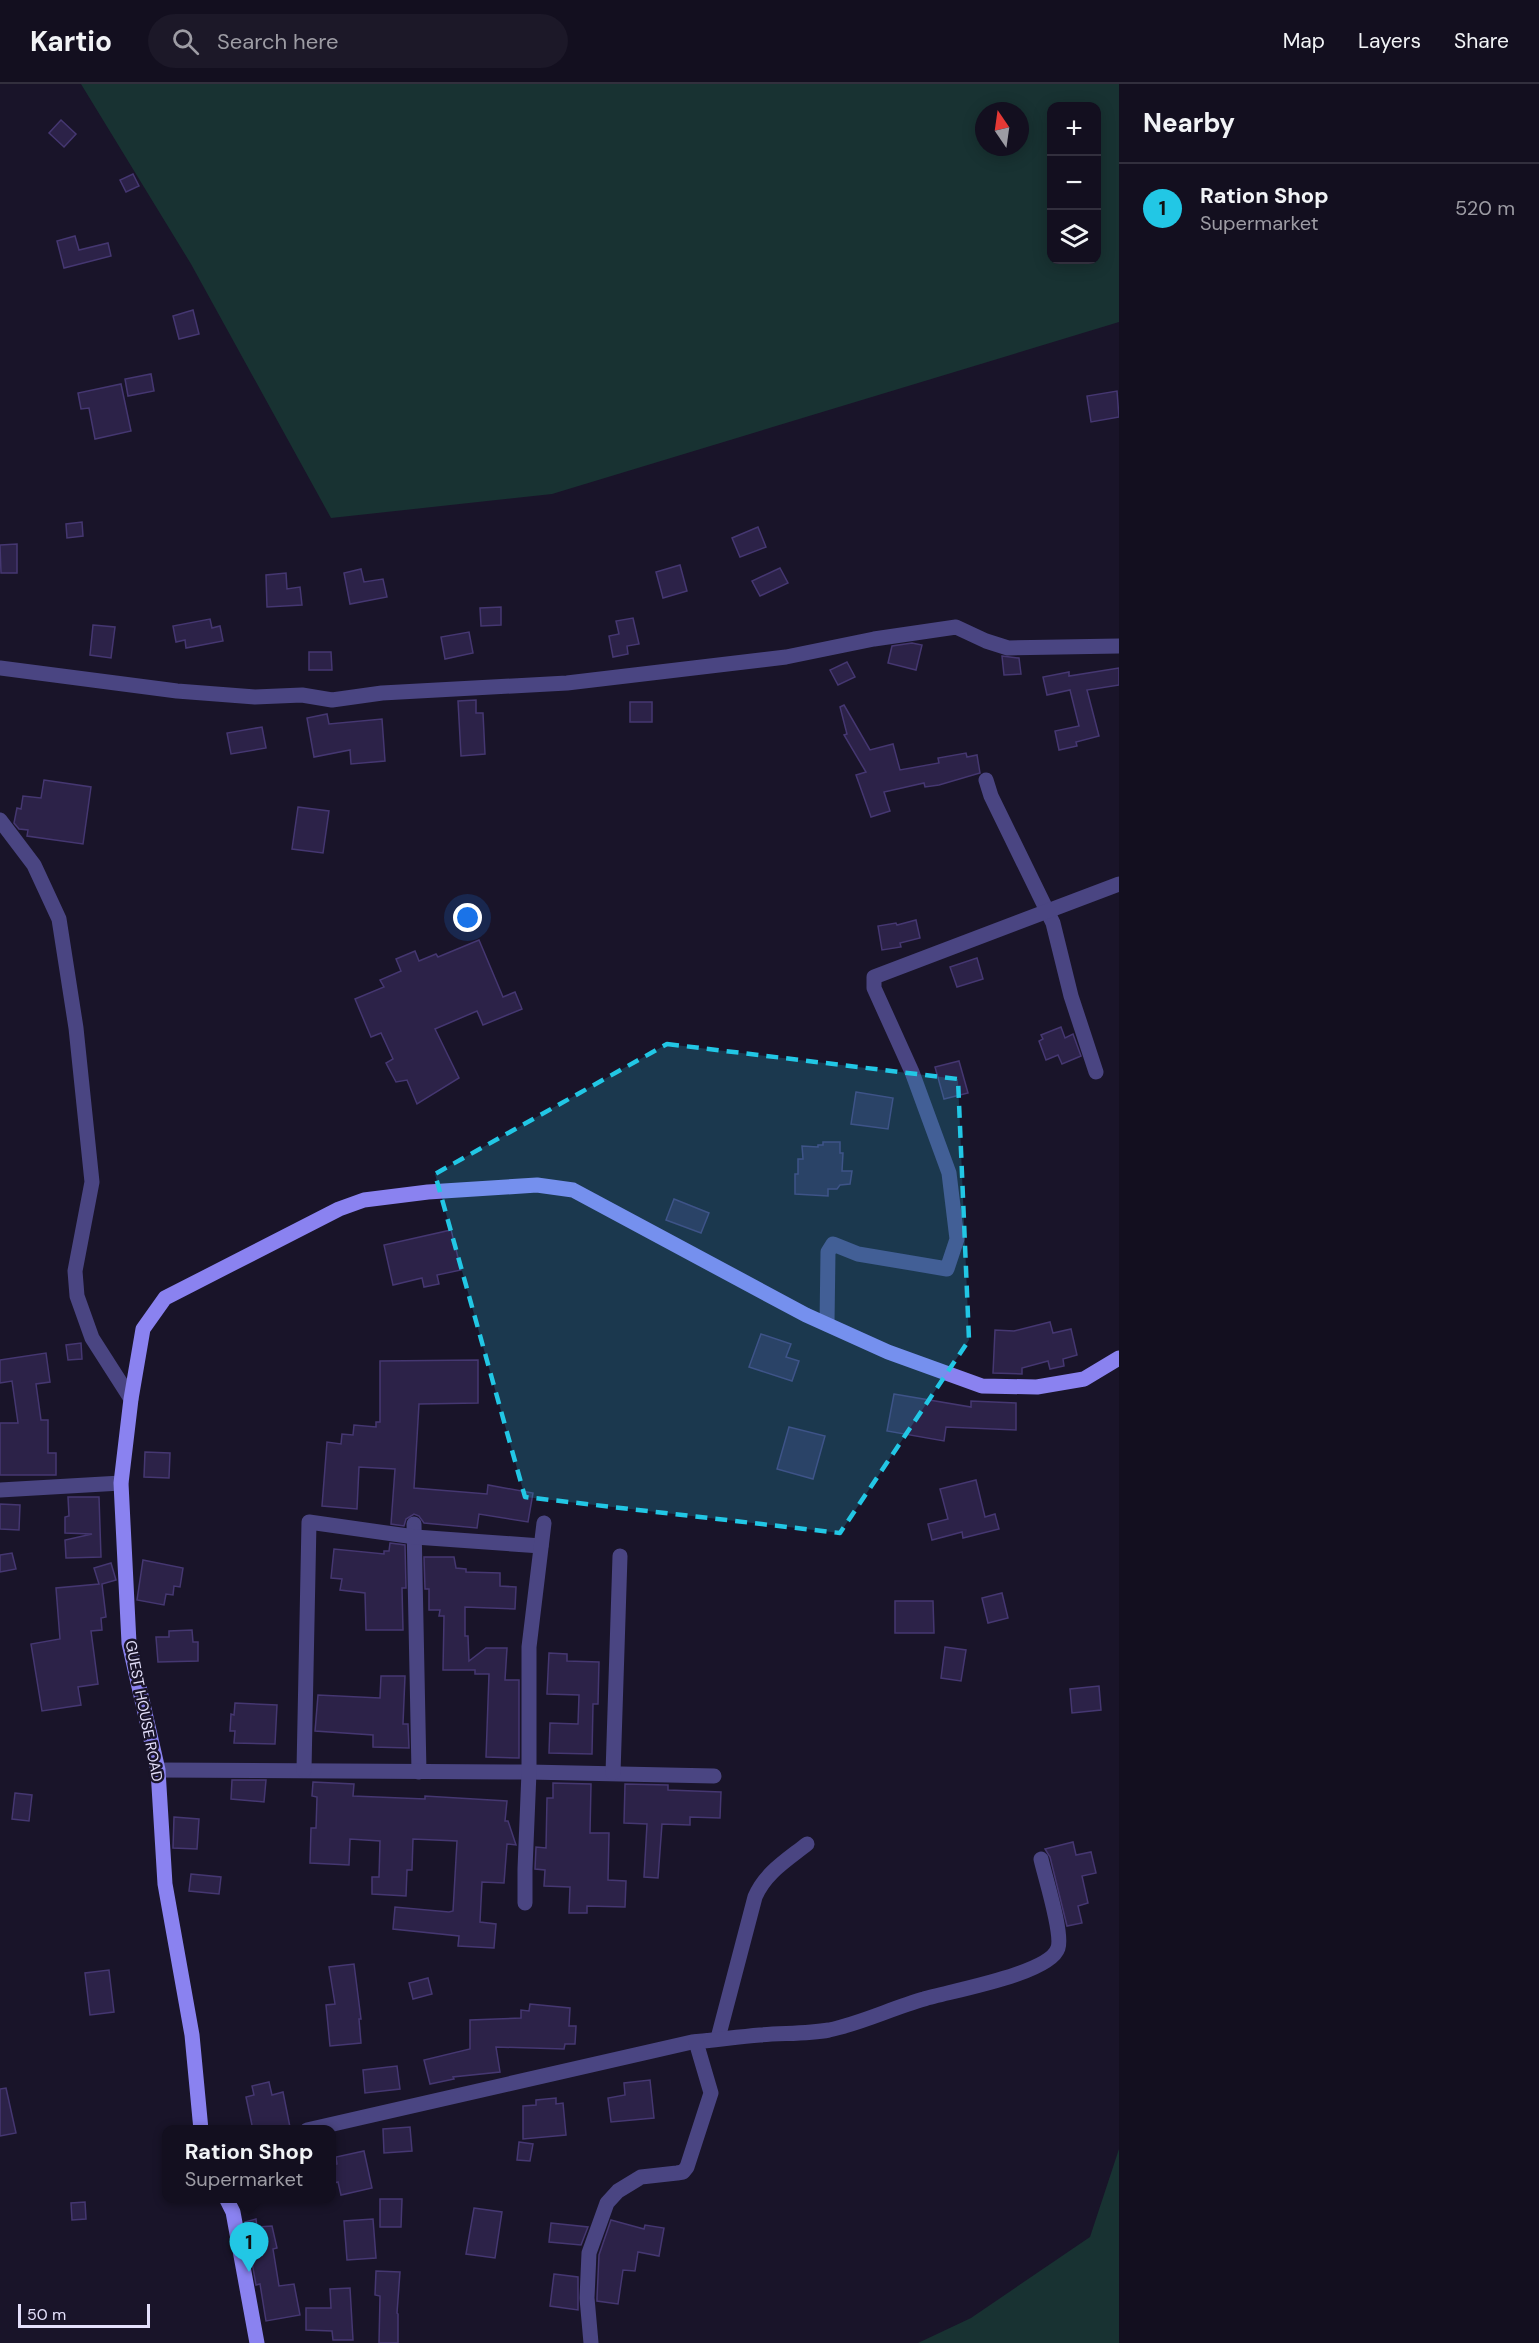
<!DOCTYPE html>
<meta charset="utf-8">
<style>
:root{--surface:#130f1f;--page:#1c1828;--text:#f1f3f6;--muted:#9d9ca4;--line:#322f3d;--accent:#22c7e5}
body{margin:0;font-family:"DM Sans",sans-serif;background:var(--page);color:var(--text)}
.controls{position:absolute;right:18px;top:18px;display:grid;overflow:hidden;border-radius:12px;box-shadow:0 3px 15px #0003}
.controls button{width:54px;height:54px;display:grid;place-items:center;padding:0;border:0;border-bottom:2px solid var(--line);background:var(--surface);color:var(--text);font:30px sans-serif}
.compass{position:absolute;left:975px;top:18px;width:54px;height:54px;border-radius:50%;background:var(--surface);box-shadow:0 3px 15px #0003;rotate:347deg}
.scale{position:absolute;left:18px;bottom:15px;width:132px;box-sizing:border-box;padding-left:6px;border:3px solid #e4e0fb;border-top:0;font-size:16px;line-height:21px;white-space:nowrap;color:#e4e0fb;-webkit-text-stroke:4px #191429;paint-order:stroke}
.you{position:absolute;left:468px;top:834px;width:21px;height:21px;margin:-15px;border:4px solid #fff;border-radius:50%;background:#1a73e8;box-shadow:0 0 0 9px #1a73e833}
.badge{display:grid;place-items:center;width:39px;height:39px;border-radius:50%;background:var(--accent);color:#111;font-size:20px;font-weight:700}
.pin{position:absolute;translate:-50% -50px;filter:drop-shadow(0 2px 3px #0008)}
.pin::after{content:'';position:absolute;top:32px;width:21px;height:18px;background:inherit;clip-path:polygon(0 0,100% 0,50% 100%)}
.popup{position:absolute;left:162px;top:2041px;width:174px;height:78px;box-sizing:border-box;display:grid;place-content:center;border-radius:12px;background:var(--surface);filter:drop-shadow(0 2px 4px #0005);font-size:20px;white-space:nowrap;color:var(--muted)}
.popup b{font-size:22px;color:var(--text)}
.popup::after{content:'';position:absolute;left:50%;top:100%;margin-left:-12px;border:12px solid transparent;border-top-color:var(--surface)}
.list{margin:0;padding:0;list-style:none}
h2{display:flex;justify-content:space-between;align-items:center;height:78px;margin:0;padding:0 24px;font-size:26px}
h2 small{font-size:20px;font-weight:400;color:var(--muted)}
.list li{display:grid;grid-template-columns:39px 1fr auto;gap:18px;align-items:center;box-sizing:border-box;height:90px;padding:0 24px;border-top:2px solid var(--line)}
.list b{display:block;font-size:22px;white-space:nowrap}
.list p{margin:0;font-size:20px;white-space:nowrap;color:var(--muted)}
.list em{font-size:20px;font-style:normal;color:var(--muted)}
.icon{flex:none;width:33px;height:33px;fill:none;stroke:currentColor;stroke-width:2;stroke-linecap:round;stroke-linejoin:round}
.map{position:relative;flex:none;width:1119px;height:2259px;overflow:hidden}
header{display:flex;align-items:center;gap:36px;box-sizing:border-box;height:84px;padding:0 30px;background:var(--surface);border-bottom:2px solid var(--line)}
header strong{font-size:28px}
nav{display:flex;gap:33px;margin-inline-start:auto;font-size:21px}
.search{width:420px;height:54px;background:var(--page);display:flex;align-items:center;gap:15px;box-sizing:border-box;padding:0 21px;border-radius:33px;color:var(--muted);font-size:22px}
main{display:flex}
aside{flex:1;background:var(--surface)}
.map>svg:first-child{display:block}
.green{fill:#183232;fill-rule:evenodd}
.building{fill:#2c2248;stroke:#453771;stroke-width:1.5}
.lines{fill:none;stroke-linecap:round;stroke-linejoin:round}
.minor{stroke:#4a4582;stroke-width:15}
.secondary{stroke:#8a82f0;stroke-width:15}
.marked{fill:#22c7e5;fill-opacity:0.2;stroke:#22c7e5;stroke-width:4.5;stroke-dasharray:12 8;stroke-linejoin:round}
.labels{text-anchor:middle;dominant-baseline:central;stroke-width:5;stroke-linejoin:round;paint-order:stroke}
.street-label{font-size:15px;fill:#e4e0fb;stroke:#191429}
</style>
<header>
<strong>Kartio</strong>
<div class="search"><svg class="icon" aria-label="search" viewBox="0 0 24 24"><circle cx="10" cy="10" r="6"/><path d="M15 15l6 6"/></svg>Search here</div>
<nav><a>Map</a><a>Layers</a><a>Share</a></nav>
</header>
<main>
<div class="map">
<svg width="1119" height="2259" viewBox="0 0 1119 2259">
<rect width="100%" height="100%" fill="#191429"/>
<!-- green -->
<g class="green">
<path d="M81,0H1119V238L552,410L331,434L191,180ZM1052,22H1096V176H1052ZM984,27H1020V63H984Z"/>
<polygon points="1119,2065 1119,2259 918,2259 971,2234 1090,2153"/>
</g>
<!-- building -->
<g class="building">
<polygon points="61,36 76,50 64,63 49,49"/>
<polygon points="133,90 139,102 126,108 120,96"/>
<polygon points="75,152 79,166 108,159 111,172 64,184 57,157"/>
<polygon points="193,226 199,250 179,255 173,232"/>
<polygon points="151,290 154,307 128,312 125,295"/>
<polygon points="121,300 131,347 95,355 89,324 81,325 78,309"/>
<polygon points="1117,307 1119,333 1091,338 1087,312"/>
<polygon points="82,438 83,452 67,454 66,440"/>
<polygon points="758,443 766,463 740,473 732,454"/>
<polygon points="17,460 17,489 1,489 0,461"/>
<polygon points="680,481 687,507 663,514 656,488"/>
<polygon points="780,484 788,499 760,512 752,497"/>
<polygon points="361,485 364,498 383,495 387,513 350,520 344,489"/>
<polygon points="286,489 287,505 300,503 302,521 267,523 266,491"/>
<polygon points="501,523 501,541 481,542 480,524"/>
<polygon points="633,534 639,560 627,562 628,570 613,573 609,552 619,550 616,537"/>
<polygon points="210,535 212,544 220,542 223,557 186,564 185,556 176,558 173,542"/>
<polygon points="93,541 115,543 111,574 90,571"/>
<polygon points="469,548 473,569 445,575 441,553"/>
<polygon points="912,559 922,561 916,586 888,579 892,562"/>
<polygon points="309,568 331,568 332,586 309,586"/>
<polygon points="1002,572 1019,574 1021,590 1004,591"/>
<polygon points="847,578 855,593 838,601 830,586"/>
<polygon points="1119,584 1119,601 1087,606 1099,652 1076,658 1077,662 1059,666 1055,647 1079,642 1070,606 1047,611 1043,593 1069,588 1069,592"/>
<polygon points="476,616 476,629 483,629 485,670 461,672 458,617"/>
<rect x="630" y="618" width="22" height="20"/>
<polygon points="844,621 870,666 893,660 900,686 939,679 938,674 966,669 967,673 977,671 980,689 939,701 925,703 924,699 884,708 890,727 871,733 856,691 866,688 844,651 847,650 840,623"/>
<polygon points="327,630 329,640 382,635 385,677 351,680 350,666 314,673 307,634"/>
<polygon points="262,643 266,664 231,670 227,649"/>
<polygon points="44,696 91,703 83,760 27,752 28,746 19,745 14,739 17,724 21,725 23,712 41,714"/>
<polygon points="298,723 329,727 323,769 292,765"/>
<polygon points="916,836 920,854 900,859 901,863 882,866 878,842 896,839 897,841"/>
<polygon points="479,856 503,913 515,908 522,925 483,941 477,927 435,945 459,994 417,1020 407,996 396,998 386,979 393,975 381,949 371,953 355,915 384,903 380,896 401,887 396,875 415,867 419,877 436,870 438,873"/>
<polygon points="977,874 983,895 957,903 950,883"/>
<polygon points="1061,943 1065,954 1073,950 1081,972 1062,980 1058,971 1046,976 1039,957 1043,955 1041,951"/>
<polygon points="959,977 968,1009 944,1015 935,983"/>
<polygon points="856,1008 893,1014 888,1045 851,1040"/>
<polygon points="823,1058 840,1058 840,1069 843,1069 842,1087 852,1087 850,1100 840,1101 837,1105 828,1105 828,1112 795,1110 795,1090 798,1090 798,1075 803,1075 802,1062 818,1063 818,1061 823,1061"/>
<polygon points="674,1115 709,1129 701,1149 666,1136"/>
<polygon points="451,1146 461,1186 437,1191 439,1200 424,1203 422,1194 393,1201 384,1161"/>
<polygon points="1050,1238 1053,1249 1071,1245 1077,1271 1063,1275 1064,1282 1050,1285 1048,1277 1022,1284 1022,1290 993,1289 995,1246 1014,1247"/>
<polygon points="761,1250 791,1260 786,1273 799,1277 792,1297 749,1283"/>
<polygon points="81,1259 82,1275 68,1276 66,1261"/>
<polygon points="46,1269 50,1298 36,1300 41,1336 48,1336 48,1369 56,1369 56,1391 0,1391 0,1339 18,1339 12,1297 0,1299 0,1276"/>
<polygon points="478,1276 478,1319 419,1320 414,1404 487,1410 488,1401 533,1409 528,1438 479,1430 477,1444 424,1439 419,1432 414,1430 406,1435 404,1442 391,1440 395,1385 359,1383 357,1425 322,1422 327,1358 341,1360 342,1350 353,1351 354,1341 376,1343 376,1338 380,1338 380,1277"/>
<polygon points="894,1310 971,1323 971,1317 1016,1319 1016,1346 946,1343 944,1357 887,1347"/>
<polygon points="789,1343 825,1352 813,1395 777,1385"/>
<polygon points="145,1368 170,1369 169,1394 144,1393"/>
<polygon points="976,1396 985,1433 995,1430 999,1445 963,1454 962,1448 932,1456 928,1440 948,1435 940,1405"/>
<polygon points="68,1413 99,1413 101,1473 66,1474 65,1456 92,1450 65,1449 65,1433 69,1432"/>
<polygon points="0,1420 20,1421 19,1446 0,1445"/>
<polygon points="390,1459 405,1461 406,1504 402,1504 403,1546 366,1546 365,1509 340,1506 342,1495 331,1494 334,1465 384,1470 384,1467 389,1467"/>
<polygon points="12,1469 16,1485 0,1488 0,1471"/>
<polygon points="424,1473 454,1473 456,1484 466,1485 466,1488 500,1489 500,1502 516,1503 515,1525 465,1523 465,1552 468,1552 469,1577 486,1564 507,1564 505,1596 519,1596 519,1674 486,1673 489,1590 475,1590 475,1586 443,1586 444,1532 439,1532 440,1526 429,1526 429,1505 425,1505"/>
<polygon points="143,1476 183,1484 180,1503 174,1502 173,1511 166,1510 164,1521 137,1516"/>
<polygon points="111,1479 116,1496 102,1500 106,1533 101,1534 102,1546 91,1547 98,1600 78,1603 81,1621 42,1627 31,1560 60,1555 56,1504 99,1500 94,1484"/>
<polygon points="1002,1509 1008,1534 988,1539 982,1514"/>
<polygon points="895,1517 933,1517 934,1549 895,1549"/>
<polygon points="192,1546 193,1558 198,1558 198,1577 158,1578 156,1553 169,1553 169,1547"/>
<polygon points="945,1563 966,1566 961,1597 941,1594"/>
<polygon points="549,1569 567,1570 567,1577 599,1578 598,1620 593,1620 592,1670 549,1669 550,1639 578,1640 579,1611 547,1610"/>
<polygon points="381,1592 405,1592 403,1640 408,1640 409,1664 373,1663 373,1651 315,1647 318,1611 380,1614"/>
<polygon points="1099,1602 1101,1626 1072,1629 1070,1605"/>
<polygon points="235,1619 277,1621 275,1660 234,1659 235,1647 230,1647 231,1630 234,1631"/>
<polygon points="232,1696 266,1696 264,1718 231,1715"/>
<polygon points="313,1698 354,1700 353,1712 425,1715 425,1712 507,1717 505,1737 508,1737 516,1761 507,1760 504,1799 482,1798 480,1838 496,1840 494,1864 458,1862 459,1852 393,1845 395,1823 449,1828 453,1827 457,1757 413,1755 412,1786 407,1786 406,1812 372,1810 372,1793 379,1793 380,1757 350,1755 349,1781 310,1779 311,1744 316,1744 317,1713 312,1712"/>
<polygon points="553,1699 591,1700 590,1749 609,1749 608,1796 626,1797 625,1823 587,1822 587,1829 569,1829 570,1803 544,1802 545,1786 535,1785 536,1763 546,1764 547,1714 553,1714"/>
<polygon points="625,1700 668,1701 668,1706 721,1708 720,1734 690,1733 690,1741 662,1740 658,1794 644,1793 647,1740 624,1739"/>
<polygon points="15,1709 32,1711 29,1737 12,1735"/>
<polygon points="174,1733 199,1735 197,1765 173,1764"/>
<polygon points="1073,1758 1076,1771 1091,1768 1096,1789 1082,1792 1088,1819 1078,1822 1082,1839 1067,1842 1050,1773 1045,1765"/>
<polygon points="191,1790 221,1793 219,1810 189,1807"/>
<polygon points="354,1880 361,1935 359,1935 361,1959 330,1962 326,1921 335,1920 329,1883"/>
<polygon points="109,1886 114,1928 90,1931 85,1889"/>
<polygon points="428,1894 432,1910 413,1915 409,1899"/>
<polygon points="530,1920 570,1924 569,1942 576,1942 575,1960 565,1960 564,1965 496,1963 500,1988 453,1993 454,1995 430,2000 424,1976 470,1965 470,1936 521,1934 521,1926 529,1927"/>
<polygon points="397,1982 400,2005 365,2009 363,1986"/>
<polygon points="650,1996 654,2034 611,2038 608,2014 625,2011 624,1999"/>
<polygon points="269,1998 272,2011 283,2008 290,2043 278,2046 253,2046 246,2013 254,2011 252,2002"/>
<polygon points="6,2004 16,2049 0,2052 0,2005"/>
<polygon points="556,2014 556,2020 563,2019 566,2051 523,2055 523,2022 536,2021 536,2016"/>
<polygon points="410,2043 412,2067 384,2069 383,2045"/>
<polygon points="519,2058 533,2060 530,2077 517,2076"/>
<polygon points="364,2067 372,2104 341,2111 338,2098 334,2099 332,2081 337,2080 336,2073"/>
<polygon points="380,2115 402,2115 401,2143 380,2143"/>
<polygon points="85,2118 86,2135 72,2136 71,2119"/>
<polygon points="474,2124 502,2128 495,2174 466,2170"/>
<polygon points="256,2135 257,2143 272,2142 277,2164 273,2165 279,2202 294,2200 300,2231 266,2237 260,2200 256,2201 245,2138"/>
<polygon points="373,2135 376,2174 347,2176 344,2137"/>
<polygon points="611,2136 644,2145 645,2141 664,2144 659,2172 638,2168 635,2187 623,2186 618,2220 597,2217 597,2214 599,2171"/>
<polygon points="551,2139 588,2143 581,2161 549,2158"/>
<polygon points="376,2187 400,2188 397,2229 398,2230 398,2259 379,2259 380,2212 375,2211"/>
<polygon points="554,2190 578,2193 578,2226 550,2222"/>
<polygon points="350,2204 353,2256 333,2256 332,2247 306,2246 306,2224 331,2224 330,2205"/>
</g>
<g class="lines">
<!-- minor -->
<g class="minor">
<polyline points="0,584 177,607 255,613 302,611 332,616 382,609 567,599 786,573 874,555 956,543 986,557 1008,564 1119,562"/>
<polyline points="986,696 991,712 1053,839 1071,912 1096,988"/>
<polyline points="0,736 34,781 59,835 76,944 92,1098 75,1187 77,1212 92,1254 131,1315"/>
<polyline points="827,1240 828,1168 833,1160 858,1170 947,1185 957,1155 949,1089 912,988 874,904 874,893 1119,800"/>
<polyline points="0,1406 121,1399"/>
<polyline points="414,1440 419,1688"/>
<polyline points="158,1686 529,1688 714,1692"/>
<polyline points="304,1686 309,1438 415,1453 541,1462"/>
<polyline points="613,1689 620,1472"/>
<polyline points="525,1819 525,1785 529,1688 529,1563 544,1439"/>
<path d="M718,1954L755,1813C765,1789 787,1776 807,1760"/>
<path d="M307,2046L692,1958C715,1956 737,1953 760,1951C783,1949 807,1950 829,1946C862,1939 892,1924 924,1915C950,1907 1050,1890 1058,1864C1063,1849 1045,1793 1041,1775"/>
<polyline points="591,2259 587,2214 589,2169 607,2119 618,2107 641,2093 677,2089 683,2088 687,2083 711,2009 696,1958"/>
</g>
<!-- secondary -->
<g class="secondary">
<polyline points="201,2046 192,1951 165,1800 158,1686 129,1559 121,1399 131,1315 143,1245 165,1214 339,1125 364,1116 428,1108 537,1101 573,1106 806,1231 888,1268 982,1302 1037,1303 1084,1295 1119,1274"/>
<polyline points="226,2114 233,2128 257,2259"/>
</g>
</g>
<!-- marked area -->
<path class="marked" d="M667,960L958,995L969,1256L840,1449L525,1413L435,1090Z"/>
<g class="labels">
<!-- street labels -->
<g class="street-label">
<text transform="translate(144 1627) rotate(79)">GUEST HOUSE ROAD</text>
</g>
</g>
</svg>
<div class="controls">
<button>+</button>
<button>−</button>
<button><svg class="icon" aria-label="layers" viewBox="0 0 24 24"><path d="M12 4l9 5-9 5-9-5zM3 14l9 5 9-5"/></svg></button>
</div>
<svg class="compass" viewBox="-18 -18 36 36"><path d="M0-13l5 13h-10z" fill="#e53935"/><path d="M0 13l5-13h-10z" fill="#9d9ca4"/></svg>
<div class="scale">50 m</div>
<div class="you"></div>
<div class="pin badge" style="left:249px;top:2188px">1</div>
<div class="popup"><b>Ration Shop</b>Supermarket</div>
</div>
<aside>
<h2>Nearby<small></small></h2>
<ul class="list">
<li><span class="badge">1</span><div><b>Ration Shop</b><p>Supermarket</p></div><em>520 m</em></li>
</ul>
</aside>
</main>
